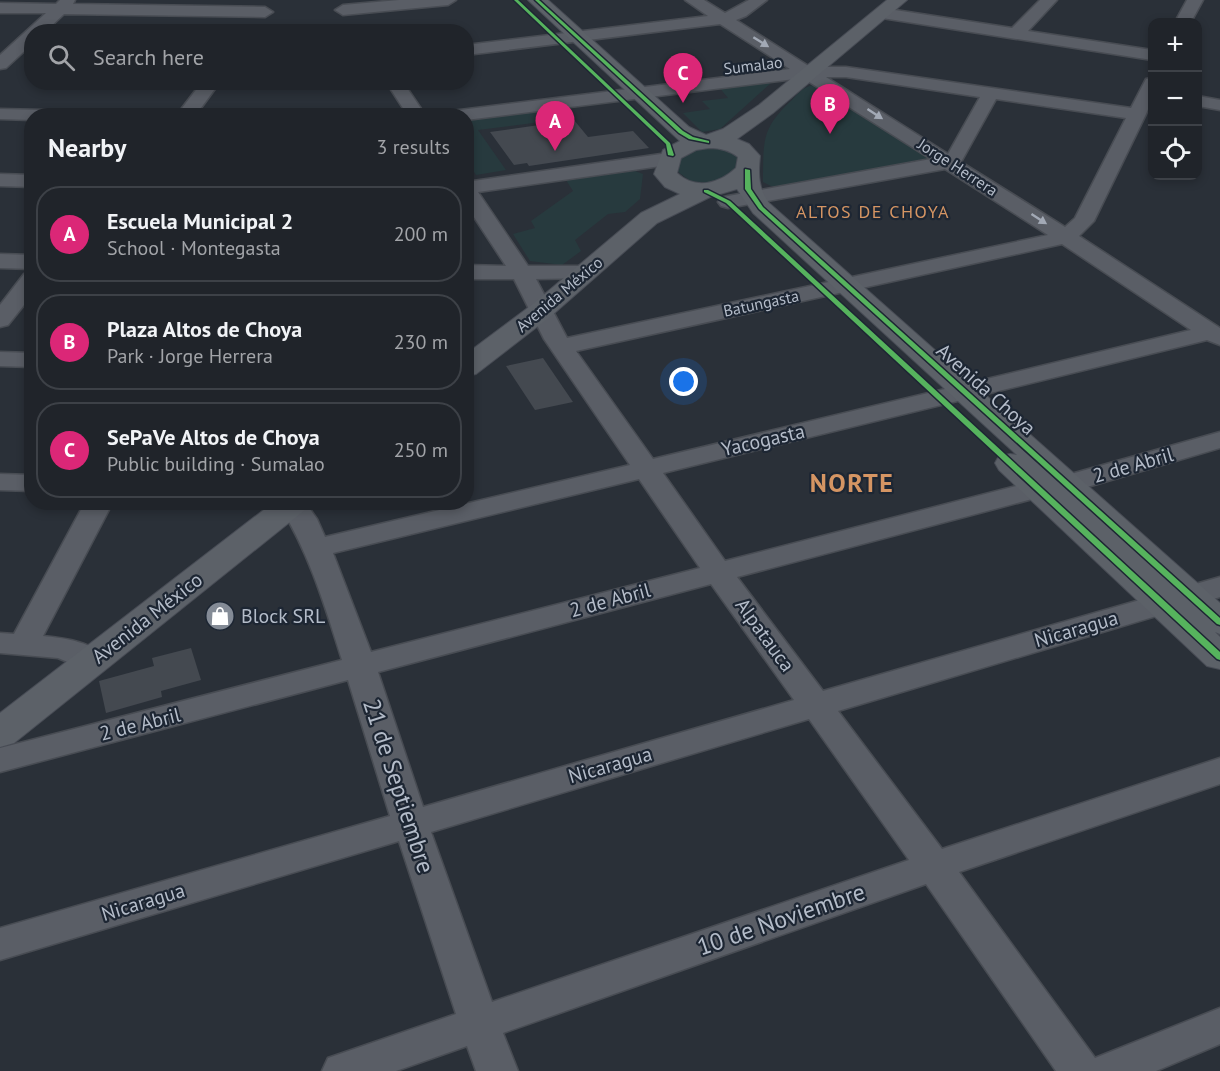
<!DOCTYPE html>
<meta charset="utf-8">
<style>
:root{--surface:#20242a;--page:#282c32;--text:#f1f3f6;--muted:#a2a4a8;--line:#3d4147;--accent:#db2777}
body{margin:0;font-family:"PT Sans",sans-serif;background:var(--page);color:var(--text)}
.controls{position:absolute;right:18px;top:18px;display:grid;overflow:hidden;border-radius:12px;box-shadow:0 3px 9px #0003}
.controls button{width:54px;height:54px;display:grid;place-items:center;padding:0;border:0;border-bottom:2px solid var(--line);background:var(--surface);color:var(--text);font:30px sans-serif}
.you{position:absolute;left:684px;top:382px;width:21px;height:21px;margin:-15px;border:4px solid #fff;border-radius:50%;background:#1a73e8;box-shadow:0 0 0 9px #1a73e833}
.badge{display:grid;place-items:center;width:39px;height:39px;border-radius:50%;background:var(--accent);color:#fff;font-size:20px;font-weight:700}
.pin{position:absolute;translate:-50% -50px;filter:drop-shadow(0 2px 3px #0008)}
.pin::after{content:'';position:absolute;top:32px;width:21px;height:18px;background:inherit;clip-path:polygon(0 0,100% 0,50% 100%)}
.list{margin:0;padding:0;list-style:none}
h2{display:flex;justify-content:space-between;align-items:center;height:78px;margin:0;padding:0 24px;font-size:26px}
h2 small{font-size:20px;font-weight:400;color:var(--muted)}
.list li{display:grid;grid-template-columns:39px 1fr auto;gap:18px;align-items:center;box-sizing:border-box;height:96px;margin:0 12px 12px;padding:0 12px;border:2px solid var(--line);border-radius:24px}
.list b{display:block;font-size:22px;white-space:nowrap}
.list p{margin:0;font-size:20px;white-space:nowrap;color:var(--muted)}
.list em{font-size:20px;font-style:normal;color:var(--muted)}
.icon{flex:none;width:33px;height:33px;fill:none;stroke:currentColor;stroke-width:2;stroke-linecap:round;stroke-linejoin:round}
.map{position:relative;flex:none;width:1220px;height:1071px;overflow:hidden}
.search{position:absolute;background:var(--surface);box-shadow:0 3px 9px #0003;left:24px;top:24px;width:450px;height:66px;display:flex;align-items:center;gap:15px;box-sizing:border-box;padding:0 21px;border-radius:24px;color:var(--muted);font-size:22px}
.panel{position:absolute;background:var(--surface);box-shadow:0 3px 9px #0003;left:24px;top:108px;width:450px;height:402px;border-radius:24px}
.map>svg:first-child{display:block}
.green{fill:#273a3e}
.building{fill:#444950}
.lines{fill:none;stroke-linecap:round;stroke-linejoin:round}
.minor-casing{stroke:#484c53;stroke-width:3}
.major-casing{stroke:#484c55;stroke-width:2}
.minor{fill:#5a5e66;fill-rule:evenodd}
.major{fill:#5c6168;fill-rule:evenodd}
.cycleway-casing{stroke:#1d2633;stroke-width:3}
.cycleway{fill:#56b35d;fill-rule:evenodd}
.oneway{fill:#a2a9b5}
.labels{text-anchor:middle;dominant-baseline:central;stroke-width:4.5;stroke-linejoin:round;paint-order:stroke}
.far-street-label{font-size:16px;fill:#b4bcc9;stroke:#1d2633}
.far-neighbourhood-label{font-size:18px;letter-spacing:1.5px;fill:#d59563;stroke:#1d2633}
.street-label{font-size:20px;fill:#b4bcc9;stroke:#1d2633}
.poi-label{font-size:20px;fill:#b4bcc9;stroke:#1d2633;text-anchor:start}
.near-street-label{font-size:24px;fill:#b4bcc9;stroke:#1d2633}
.district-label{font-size:26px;font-weight:bold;letter-spacing:1.5px;fill:#d59563;stroke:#1d2633}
</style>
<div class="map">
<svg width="1220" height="1071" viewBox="0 0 1220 1071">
<rect width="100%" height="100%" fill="#2a3038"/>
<!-- green -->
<g class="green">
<polygon points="764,80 771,83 720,129 702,132 683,113 710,109 702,101 728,98 718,86"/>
<path d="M815,85L926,154L928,159L784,187L771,186L763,182C764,142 760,129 792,100C799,92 804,86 815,85Z"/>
<polygon points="554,107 564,119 478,130 506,170 476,175 467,161 466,118"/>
<polygon points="700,146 735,151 743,165 716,184 690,181 677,171 676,158"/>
<polygon points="635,171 643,174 640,199 625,212 608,214 575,240 581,251 562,265 530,261 513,234 535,228 531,221 573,191 566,180"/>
</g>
<!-- building -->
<g class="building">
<polygon points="574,120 588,137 633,131 649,148 529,166 527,163 514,165 490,132"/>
<polygon points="543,358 573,402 535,410 506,366"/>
<polygon points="191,648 201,680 161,691 162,697 106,713 99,681 154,666 152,658"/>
</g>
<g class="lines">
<!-- minor casing -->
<g class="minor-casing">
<g id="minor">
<polygon points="60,0 75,0 73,4 265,7 273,12 265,17 64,14 45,32 32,32 32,44 6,68 0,69 0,55 46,13 0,13 0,3 56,4"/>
<polygon points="399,0 456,0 448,5 343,15 335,10 343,5"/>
<path d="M685,0H704L725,13L749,0H767L746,16L736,20L810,67H846L1131,108L1146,79L1152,78V100L1146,114L1094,221L1079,236L1220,328V345L1207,340L663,473L725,561L1028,483L1064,476L1220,432V448L1077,490L1040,497L737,577L823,691L1220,577V597L838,711L942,849L1220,758V784L959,872L1095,1058L1220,1008V1044L1156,1071H1056L926,884L503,1033L518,1071H476L467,1046L396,1071H322L328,1058L456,1014L399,841L0,960V928L390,816L348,680L0,772V748L342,660C325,606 308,549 277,502H305L317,519L325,537L630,465L544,339L514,279H466V265L506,266L466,205V182L668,153L675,155L678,159L675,163L668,165L478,192L528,266H584L592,268L595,273L592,278L536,279L567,338L1048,235L945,169L728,208L721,206L718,202L721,198L728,196L931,159L803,78L466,120V116H443L452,111L790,69L720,24L466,55V45L708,16ZM826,77H846L980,97L948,154ZM996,99L1126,118L1075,218L1065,227L961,162ZM1062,244L1191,330L653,459L576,351ZM639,479L700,568L371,652L333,553ZM711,584L794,700L423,807L378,672ZM809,719L909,860L492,1002L431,832Z"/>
<polygon points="1040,0 1057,0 1028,31 1152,50 1152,60 882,18 874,13 882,8 1012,28"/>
<polygon points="1187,0 1203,0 1191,22 1175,22"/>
<polygon points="202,82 220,82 195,116 176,116"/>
<polygon points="386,82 403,82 426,116 408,116"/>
<polygon points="1198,96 1220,100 1220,110 1198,106"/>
<polygon points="0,109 84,111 93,116 32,116 32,120 0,119"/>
<polygon points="0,174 32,175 32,187 0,186"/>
<polygon points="0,254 32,255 32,269 0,268"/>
<polygon points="32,272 32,295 8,325 0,327 0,305 24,274"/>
<polygon points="0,352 32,353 32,367 0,366"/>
<polygon points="0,474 32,475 32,491 0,490"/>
<path d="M85,502H113L43,636C64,638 96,642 108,661L103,669L92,672L58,658L0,653V633L14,634Z"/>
</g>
</g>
<!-- major casing -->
<g class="major-casing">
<g id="major">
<path d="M528,0H548L689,127L706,135L723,129L759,105L887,0H907L773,113L737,139L749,144L760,156C758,174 758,188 769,203L1220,603V634L1215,632L1220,637V669L1207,666L999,470L995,463L999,456L1010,454L1017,455L753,213L737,189L710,197L657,223L551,316L476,374L466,376V354L533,304L641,213L680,194L665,187L654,174L663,150L680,141ZM709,148C720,148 729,150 738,157L736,168C719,184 695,190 677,173L681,158L696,150Z"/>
<polygon points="274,502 311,502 306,509 14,743 0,747 0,713"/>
</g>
</g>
<!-- minor -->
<use href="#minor" class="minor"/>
<!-- major -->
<use href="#major" class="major"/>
<!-- cycleway casing -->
<g class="cycleway-casing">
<g id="cycleway">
<polygon points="514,0 518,0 670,143 674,155 673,156 668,155 666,144"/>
<polygon points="535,0 539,0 683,131 693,137 709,141 709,143 689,139 679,133"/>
<polygon points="745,169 750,170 751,189 763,207 1220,618 1220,625 1217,624 759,209 745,189"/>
<polygon points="704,190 708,190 730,201 1220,652 1220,660 1217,659 726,203 704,192"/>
</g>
</g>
<!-- cycleway -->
<use href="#cycleway" class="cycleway"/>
</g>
<!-- one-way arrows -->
<defs><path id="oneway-solid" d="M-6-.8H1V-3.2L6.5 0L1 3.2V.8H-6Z" transform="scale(1.5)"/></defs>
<g class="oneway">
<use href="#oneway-solid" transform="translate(761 42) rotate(32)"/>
<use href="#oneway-solid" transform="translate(875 114) rotate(33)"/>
<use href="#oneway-solid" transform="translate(1039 219) rotate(33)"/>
</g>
<!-- icons -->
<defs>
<g id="shop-disc" transform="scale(1.5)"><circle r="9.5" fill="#848b96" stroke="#1d2633"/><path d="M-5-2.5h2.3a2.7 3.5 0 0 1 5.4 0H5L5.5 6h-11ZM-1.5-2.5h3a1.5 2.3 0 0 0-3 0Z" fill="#fff"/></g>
</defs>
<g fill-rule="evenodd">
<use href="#shop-disc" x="220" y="616"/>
</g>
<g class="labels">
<!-- far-street labels -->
<g class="far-street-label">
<text transform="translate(753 65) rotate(-7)">Sumalao</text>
<text transform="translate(958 167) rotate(33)">Jorge Herrera</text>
<text transform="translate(559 294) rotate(-40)">Avenida México</text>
<text transform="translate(761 303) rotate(-12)">Batungasta</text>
</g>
<!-- far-neighbourhood labels -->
<g class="far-neighbourhood-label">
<text x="873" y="211">ALTOS DE CHOYA</text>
</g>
<!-- street labels -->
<g class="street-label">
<text transform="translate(986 389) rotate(42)">Avenida Choya</text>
<text transform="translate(763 440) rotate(-13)">Yacogasta</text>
<text transform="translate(1133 465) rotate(-16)">2 de Abril</text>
<text transform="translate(610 600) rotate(-15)">2 de Abril</text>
<text transform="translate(147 618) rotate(-38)">Avenida México</text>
<text transform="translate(1076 629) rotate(-16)">Nicaragua</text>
<text transform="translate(765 635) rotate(54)">Alpatauca</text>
<text transform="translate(140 724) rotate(-14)">2 de Abril</text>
<text transform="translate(610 765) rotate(-16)">Nicaragua</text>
<text transform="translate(143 902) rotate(-17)">Nicaragua</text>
</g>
<!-- poi labels -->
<g class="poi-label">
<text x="241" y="616">Block SRL</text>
</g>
<!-- near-street labels -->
<g class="near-street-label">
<text transform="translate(399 786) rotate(72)">21 de Septiembre</text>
<text transform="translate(781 919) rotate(-19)">10 de Noviembre</text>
</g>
<!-- district labels -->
<g class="district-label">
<text x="852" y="482">NORTE</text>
</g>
</g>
</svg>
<div class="controls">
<button>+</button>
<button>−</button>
<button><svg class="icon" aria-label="locate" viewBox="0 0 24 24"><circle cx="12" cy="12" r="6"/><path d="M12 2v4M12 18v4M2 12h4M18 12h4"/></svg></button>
</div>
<div class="you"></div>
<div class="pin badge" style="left:555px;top:151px">A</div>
<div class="pin badge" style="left:830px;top:134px">B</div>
<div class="pin badge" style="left:683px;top:103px">C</div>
<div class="search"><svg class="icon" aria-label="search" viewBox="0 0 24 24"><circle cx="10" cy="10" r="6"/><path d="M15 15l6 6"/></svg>Search here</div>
<section class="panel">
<h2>Nearby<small>3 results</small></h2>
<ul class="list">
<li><span class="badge">A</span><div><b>Escuela Municipal 2</b><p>School · Montegasta</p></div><em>200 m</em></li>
<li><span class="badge">B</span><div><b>Plaza Altos de Choya</b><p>Park · Jorge Herrera</p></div><em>230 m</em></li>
<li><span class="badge">C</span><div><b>SePaVe Altos de Choya</b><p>Public building · Sumalao</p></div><em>250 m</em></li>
</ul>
</section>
</div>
